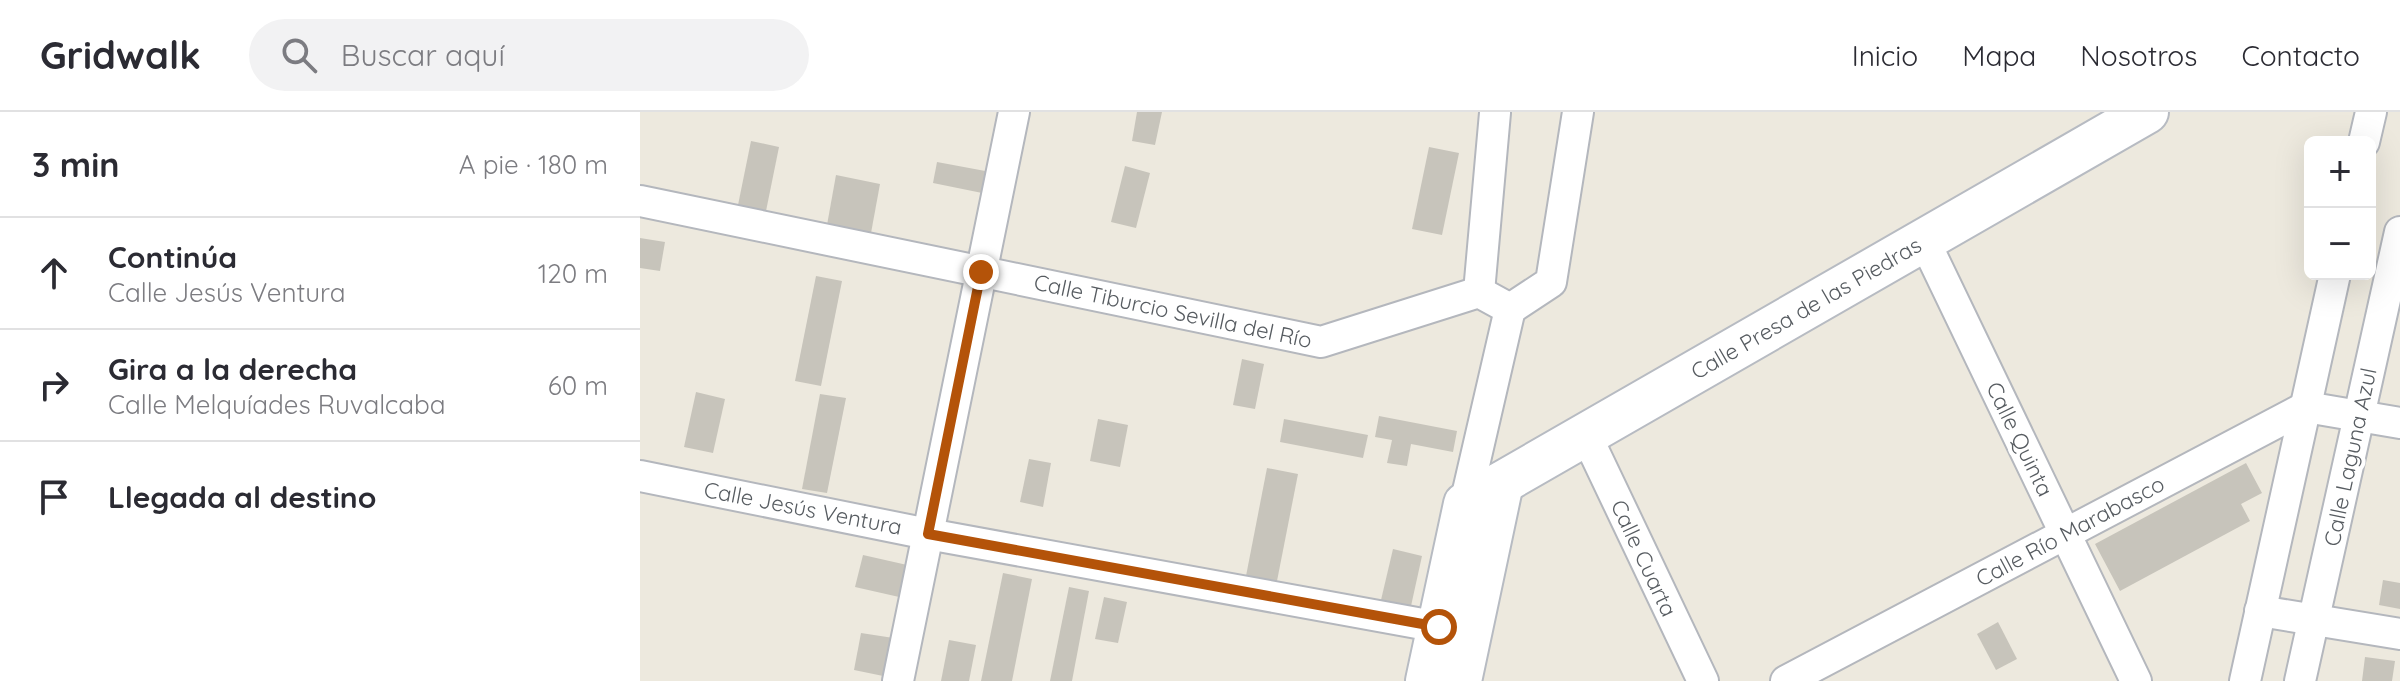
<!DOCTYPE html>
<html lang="es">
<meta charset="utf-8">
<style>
:root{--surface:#fff;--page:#f2f2f3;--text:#2b2b33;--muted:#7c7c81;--line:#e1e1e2}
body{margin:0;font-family:Quicksand,sans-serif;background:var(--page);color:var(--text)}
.controls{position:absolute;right:24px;top:24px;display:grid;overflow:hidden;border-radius:12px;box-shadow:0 8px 32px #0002}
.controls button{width:72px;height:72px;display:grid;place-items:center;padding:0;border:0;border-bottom:2px solid var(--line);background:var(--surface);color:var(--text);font:40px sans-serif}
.stop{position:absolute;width:24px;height:24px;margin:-18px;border:6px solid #b45309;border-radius:50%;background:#fff}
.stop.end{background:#b45309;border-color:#fff;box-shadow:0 2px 8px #0008}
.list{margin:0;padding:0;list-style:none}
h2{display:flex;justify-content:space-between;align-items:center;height:104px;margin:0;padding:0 32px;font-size:34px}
h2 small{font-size:26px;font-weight:400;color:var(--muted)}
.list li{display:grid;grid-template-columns:52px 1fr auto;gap:24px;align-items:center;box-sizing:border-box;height:112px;padding:0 32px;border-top:2px solid var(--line)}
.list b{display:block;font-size:30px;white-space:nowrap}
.list p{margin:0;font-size:26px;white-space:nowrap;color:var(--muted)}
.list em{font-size:26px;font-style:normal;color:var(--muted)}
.icon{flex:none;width:44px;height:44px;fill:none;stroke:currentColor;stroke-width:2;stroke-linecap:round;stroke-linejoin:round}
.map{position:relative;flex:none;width:1760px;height:569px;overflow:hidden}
header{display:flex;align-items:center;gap:48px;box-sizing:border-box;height:112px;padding:0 40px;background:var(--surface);border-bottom:2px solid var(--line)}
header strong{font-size:38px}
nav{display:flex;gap:44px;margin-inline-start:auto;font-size:28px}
.search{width:560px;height:72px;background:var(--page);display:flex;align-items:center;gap:20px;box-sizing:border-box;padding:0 28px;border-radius:44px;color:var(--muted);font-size:30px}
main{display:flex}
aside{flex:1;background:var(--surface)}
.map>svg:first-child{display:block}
.building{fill:#c7c4bb}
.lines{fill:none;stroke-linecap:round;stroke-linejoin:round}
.street-casing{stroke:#b4b7bd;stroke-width:34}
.secondary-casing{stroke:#b7bbc2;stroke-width:46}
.street{stroke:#fff;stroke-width:30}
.secondary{stroke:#fff;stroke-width:42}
.route{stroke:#b45309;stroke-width:10}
.labels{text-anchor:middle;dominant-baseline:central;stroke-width:8;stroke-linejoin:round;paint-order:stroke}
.street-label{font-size:22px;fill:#575c61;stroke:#fff}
</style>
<header>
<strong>Gridwalk</strong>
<div class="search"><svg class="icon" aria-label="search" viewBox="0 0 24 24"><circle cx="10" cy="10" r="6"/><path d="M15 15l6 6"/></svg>Buscar aquí</div>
<nav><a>Inicio</a><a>Mapa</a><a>Nosotros</a><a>Contacto</a></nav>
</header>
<main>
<aside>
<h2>3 min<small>A pie · 180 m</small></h2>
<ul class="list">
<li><svg class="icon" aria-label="ahead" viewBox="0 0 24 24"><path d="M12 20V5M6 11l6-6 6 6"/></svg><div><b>Continúa</b><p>Calle Jesús Ventura</p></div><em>120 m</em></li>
<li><svg class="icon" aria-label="right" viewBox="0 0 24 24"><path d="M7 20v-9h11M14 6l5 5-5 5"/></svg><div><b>Gira a la derecha</b><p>Calle Melquíades Ruvalcaba</p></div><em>60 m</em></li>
<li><svg class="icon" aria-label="arrive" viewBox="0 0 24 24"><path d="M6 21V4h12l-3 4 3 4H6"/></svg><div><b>Llegada al destino</b></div></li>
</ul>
</aside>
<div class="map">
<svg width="1760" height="569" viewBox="0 0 1760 569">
<rect width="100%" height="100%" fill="#ede9de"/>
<!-- building -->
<g class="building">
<polygon points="497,0 522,0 515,33 492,29"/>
<polygon points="111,29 139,35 125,104 97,98"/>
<polygon points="789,35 819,41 802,123 772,117"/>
<polygon points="297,50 356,61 352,83 293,71"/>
<polygon points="485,54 510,61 496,116 471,110"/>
<polygon points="196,63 240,72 231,121 187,113"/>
<polygon points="0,126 25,130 20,159 0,156"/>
<polygon points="176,164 202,169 181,274 155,269"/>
<polygon points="602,247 624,252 615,297 593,293"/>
<polygon points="56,280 85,287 73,341 44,335"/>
<polygon points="180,282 206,286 187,381 162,377"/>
<polygon points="739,304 817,319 813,340 771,332 767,354 747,351 752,328 735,325"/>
<polygon points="458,307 488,313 480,355 450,349"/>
<polygon points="644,307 728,323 723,346 640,330"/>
<polygon points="389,347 411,351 403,395 380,390"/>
<polygon points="1606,351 1622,381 1601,392 1610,409 1480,479 1455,432"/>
<polygon points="627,356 658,362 637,469 606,464"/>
<polygon points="753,437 782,444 771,494 741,488"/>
<polygon points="223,443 276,455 268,487 215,475"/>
<polygon points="363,461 392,467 372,569 341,569"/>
<polygon points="1743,468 1760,471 1760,497 1739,493"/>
<polygon points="429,475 449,479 432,569 410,569"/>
<polygon points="464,485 487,490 478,531 455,527"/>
<polygon points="1358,510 1377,547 1356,558 1337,522"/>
<polygon points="221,521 260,527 253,566 214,558"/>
<polygon points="309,528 336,533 329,569 301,569"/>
<polygon points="1725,545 1755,549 1752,569 1722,569"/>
</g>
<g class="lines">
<!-- street casing -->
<g class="street-casing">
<g id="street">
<polyline points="1724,30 1731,0"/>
<polyline points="0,89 681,230 839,180 870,197"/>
<polyline points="1284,128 1496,569"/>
<polyline points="839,180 855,1"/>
<polyline points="870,197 911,170 938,0"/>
<polyline points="946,323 1063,569"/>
<polyline points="0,364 288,422 799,515"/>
<polyline points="825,392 870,197"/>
<polyline points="1620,499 1760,522"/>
<polyline points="258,569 374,0"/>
<polyline points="1146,569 1666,295 1760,311"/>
<polyline points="1605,569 1695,162"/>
<polyline points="1660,569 1760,120"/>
</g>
</g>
<!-- secondary casing -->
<g class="secondary-casing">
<g id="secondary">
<polyline points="787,569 825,392 1507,0"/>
<polyline points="820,569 862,371"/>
</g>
</g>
<!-- street -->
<use href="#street" class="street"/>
<!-- secondary -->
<use href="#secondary" class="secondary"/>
</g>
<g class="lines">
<!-- route -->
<polyline class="route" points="341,160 288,422 799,515"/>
</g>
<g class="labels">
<!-- street labels -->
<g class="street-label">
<text transform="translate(1166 196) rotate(-30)">Calle Presa de las Piedras</text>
<text transform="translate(533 199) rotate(12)">Calle Tiburcio Sevilla del Río</text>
<text transform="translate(1380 327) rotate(64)">Calle Quinta</text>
<text transform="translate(1710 345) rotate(-78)">Calle Laguna Azul</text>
<text transform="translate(163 396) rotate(11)">Calle Jesús Ventura</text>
<text transform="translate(1430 419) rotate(-28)">Calle Río Marabasco</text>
<text transform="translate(1004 446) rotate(65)">Calle Cuarta</text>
</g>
</g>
</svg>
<div class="controls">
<button>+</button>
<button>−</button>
</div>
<div class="stop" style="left:799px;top:515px"></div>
<div class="stop end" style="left:341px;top:160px"></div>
</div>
</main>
